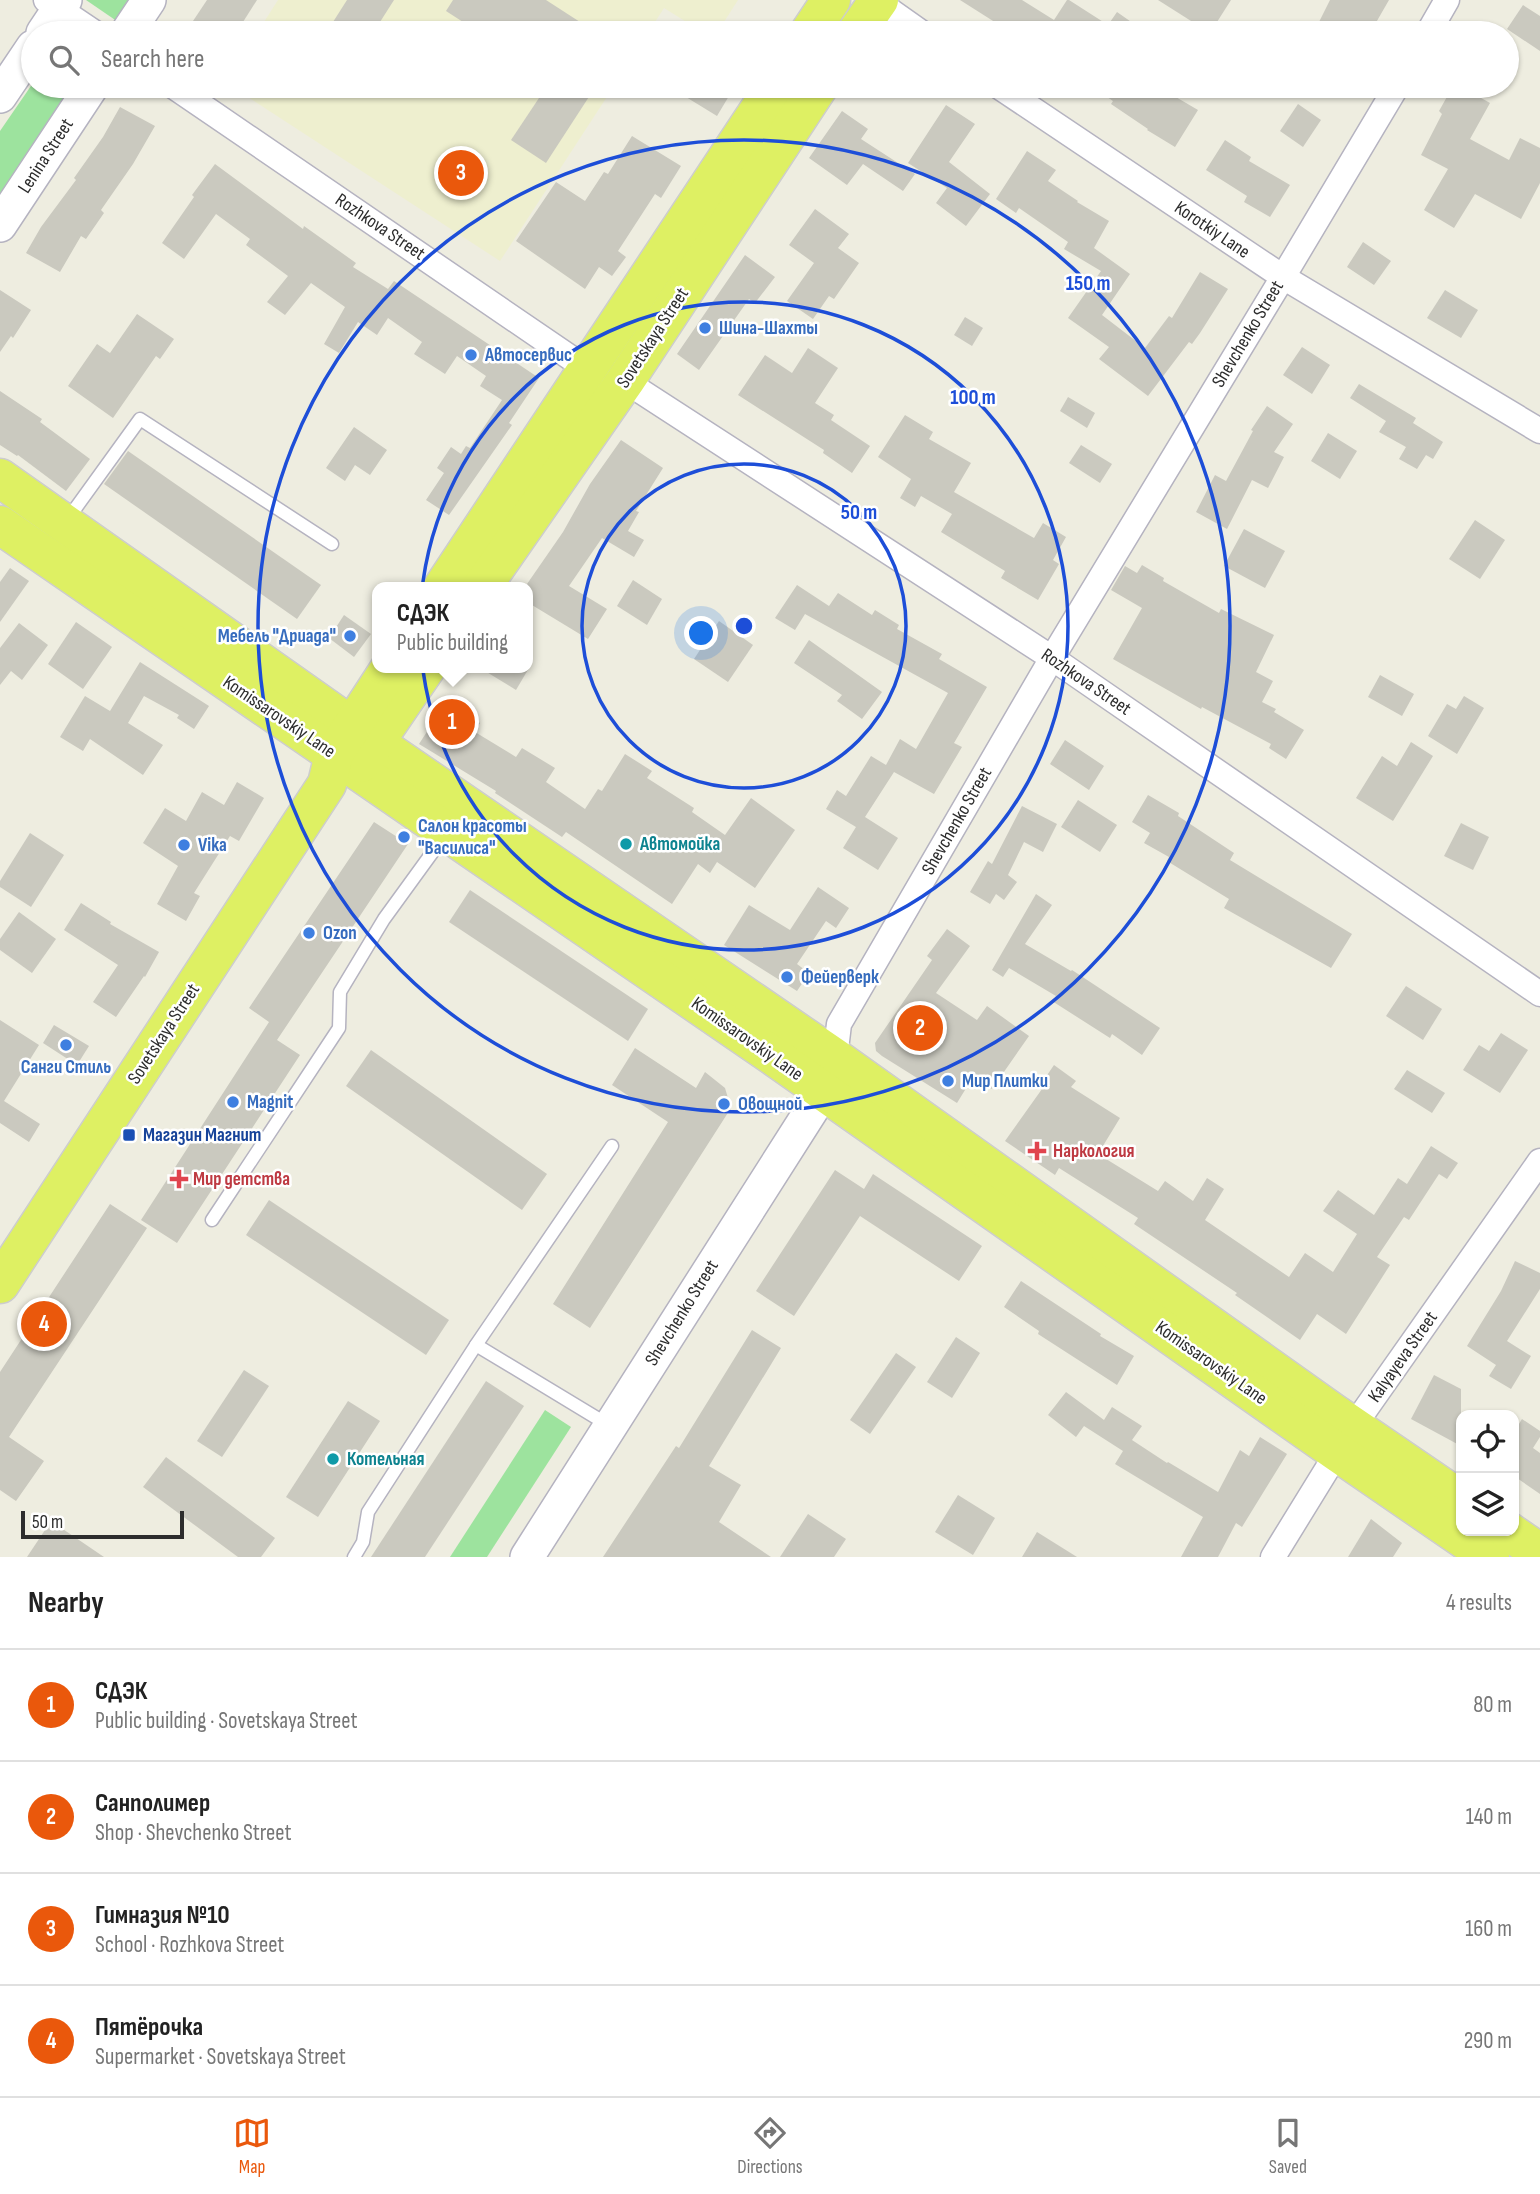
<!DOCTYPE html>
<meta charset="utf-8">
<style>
:root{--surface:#fff;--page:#f2f2f2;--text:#222;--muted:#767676;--line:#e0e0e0;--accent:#ea580c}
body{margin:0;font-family:"Sofia Sans Condensed",sans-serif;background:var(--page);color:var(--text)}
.controls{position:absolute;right:21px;bottom:21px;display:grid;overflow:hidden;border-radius:14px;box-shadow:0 2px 5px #0004}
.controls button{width:63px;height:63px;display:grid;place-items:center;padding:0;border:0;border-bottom:2px solid var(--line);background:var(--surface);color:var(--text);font:35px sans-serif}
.scale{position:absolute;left:21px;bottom:18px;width:163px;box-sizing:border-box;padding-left:7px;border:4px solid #2d2d2d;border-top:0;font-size:19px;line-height:24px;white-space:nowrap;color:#2d2d2d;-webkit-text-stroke:5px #fff;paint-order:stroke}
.you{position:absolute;left:702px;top:634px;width:24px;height:24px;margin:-18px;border:5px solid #fff;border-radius:50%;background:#1a73e8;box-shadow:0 0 0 10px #1a73e833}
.badge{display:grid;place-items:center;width:46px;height:46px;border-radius:50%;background:var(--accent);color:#fff;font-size:23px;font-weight:700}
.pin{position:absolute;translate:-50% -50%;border:4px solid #fff;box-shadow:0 2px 7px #0006}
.popup{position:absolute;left:372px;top:582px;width:161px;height:91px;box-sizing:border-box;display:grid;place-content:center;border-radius:14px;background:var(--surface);filter:drop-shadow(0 2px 5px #0005);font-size:23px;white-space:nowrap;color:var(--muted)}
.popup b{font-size:26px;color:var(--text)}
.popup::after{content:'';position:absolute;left:50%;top:100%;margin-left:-14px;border:14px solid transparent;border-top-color:var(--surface)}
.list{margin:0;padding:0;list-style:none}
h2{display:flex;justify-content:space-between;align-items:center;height:91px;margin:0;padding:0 28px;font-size:30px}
h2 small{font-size:23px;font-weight:400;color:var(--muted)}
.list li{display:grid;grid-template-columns:46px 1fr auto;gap:21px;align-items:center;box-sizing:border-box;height:112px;padding:0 28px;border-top:2px solid var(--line)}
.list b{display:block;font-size:26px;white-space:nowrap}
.list p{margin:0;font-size:23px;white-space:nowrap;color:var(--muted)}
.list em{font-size:23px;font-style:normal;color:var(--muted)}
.icon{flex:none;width:38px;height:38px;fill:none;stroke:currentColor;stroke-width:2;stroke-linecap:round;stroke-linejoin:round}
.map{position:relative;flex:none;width:1540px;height:1557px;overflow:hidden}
.search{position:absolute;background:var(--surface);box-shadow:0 2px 5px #0004;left:21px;right:21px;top:21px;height:77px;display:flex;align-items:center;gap:18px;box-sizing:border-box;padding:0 24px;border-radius:38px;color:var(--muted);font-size:26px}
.sheet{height:539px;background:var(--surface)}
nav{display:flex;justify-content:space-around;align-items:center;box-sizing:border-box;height:98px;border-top:2px solid var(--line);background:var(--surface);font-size:19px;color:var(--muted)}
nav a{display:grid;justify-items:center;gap:4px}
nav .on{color:var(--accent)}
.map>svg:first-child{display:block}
.education{fill:#eeefcf}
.green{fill:#9de39e}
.building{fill:#cac9bf}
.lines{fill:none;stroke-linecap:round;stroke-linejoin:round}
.service-casing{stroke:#b5b3c0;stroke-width:15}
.minor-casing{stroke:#b5b3c0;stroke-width:27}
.secondary-casing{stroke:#b5b3c0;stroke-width:36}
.primary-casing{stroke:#cdcdcd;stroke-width:41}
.service{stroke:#fff;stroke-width:12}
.minor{stroke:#fff;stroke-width:24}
.secondary{stroke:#fff;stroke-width:33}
.primary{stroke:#def063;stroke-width:38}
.ring{fill:none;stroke:#1d4ed8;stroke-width:3.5}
.shop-dot{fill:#3f7fe0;stroke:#fff;stroke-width:2.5}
.culture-dot{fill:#0f9aa8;stroke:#fff;stroke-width:2.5}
.transit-dot{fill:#1a4fb4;stroke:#fff;stroke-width:2.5}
.health-dot{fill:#e0444e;stroke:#fff;stroke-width:2.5}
.labels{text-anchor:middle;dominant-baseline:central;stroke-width:5;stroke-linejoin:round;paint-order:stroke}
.street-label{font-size:19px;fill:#2d2d2d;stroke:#fff}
.shop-label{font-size:19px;font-weight:bold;fill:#366cbe;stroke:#fff;text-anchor:start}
.culture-label{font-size:19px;font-weight:bold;fill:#0d838f;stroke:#fff;text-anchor:start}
.transit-label{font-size:19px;font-weight:bold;fill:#164399;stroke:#fff;text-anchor:start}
.health-label{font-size:19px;font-weight:bold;fill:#be3a42;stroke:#fff;text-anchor:start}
.centre{fill:#1d4ed8;stroke:#fff;stroke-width:3.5}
.ring-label{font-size:21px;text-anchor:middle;font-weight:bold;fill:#1d4ed8;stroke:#fff;stroke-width:5;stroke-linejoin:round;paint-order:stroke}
</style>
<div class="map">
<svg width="1540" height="1557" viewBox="0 0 1540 1557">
<rect width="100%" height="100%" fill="#eeede0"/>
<!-- education -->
<g class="education">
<polygon points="278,0 738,0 717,33 704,33 664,8 648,33 257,33"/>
<polygon points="231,86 614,86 500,261"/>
</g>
<!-- green -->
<g class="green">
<polygon points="86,0 142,0 124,26"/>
<polygon points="33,83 33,86 83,86 0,206 0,131"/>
<polygon points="545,1410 571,1427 487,1557 450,1557"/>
</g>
<!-- building -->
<g class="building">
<polygon points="207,0 257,0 236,33 185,33"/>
<polygon points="347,0 394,0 373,33 326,33"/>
<polygon points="453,0 546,0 597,33 480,33 446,11"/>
<polygon points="960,0 1022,0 1054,20 1067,0 1069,0 1108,25 1117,12 1147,33 1012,33"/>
<polygon points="1158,0 1231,0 1210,33"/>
<polygon points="1330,0 1389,0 1370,33 1324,33 1316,28"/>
<polygon points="1523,5 1540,16 1540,51 1507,29"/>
<polygon points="547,86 596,86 546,163 511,140"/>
<polygon points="668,86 735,86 717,116"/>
<polygon points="1091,86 1157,86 1198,110 1175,147 1147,130 1148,129 1111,104 1113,101"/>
<polygon points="1453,86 1460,86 1490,103 1470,139 1509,160 1520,138 1540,148 1540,183 1521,219 1475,194 1454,228 1424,210 1448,169 1421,155 1442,114 1439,111"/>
<polygon points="1298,104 1321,120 1303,147 1280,131"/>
<polygon points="946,105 975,124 949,162 990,194 966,226 936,203 947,188 908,163"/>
<polygon points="120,107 155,126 133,164 101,210 104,213 86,239 81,236 60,272 26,253 41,227 76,180 74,178 103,137"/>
<polygon points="842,111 868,129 861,139 915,174 903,191 863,164 847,185 809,158"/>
<polygon points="632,136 681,166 661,198 655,194 618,251 626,257 612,276 599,267 585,289 516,241 556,182 585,201 604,172 608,174"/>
<polygon points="1225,140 1251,157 1249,161 1290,185 1270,217 1244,202 1247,196 1206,170"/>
<polygon points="1027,151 1056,170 1048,181 1078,201 1077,202 1109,221 1094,248 1130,274 1102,315 1145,348 1169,316 1172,318 1200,272 1228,289 1200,333 1192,344 1189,342 1148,396 1099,359 1109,347 1068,318 1101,271 1064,249 1068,242 1019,208 1016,213 996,199"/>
<polygon points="215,164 303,229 304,226 356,263 353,267 388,289 394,281 539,378 509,423 512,425 449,515 426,500 444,473 437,468 451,447 461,454 466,446 470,448 502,400 480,386 486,376 457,356 445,374 414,354 422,342 388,318 377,335 358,322 339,353 324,344 345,307 311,283 285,315 267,302 288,276 246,245 250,239 216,214 184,259 162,243 194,197 192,195"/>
<polygon points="815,209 849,234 838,248 859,263 834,299 829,296 813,319 787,301 814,263 789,245"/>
<polygon points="1363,242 1391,261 1374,285 1347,267"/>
<polygon points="745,255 775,277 755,303 749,299 699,370 677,354"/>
<polygon points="0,290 31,310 13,338 11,336 0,352"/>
<polygon points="1445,290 1478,310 1461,338 1427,318"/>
<polygon points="137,314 174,339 160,359 156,356 113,418 68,386 97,344 110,353"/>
<polygon points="965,317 983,328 972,346 954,335"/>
<polygon points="1302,347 1330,365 1312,394 1283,375"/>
<polygon points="808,348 838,368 815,403 834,415 831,420 870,446 852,473 823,453 824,450 738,395 765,355 792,373"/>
<polygon points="1359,384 1416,418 1413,423 1443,442 1433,459 1426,455 1417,469 1399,459 1406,447 1379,432 1386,421 1350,398"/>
<polygon points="0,391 42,419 40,422 90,459 66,491 18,455 17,456 0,445"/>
<polygon points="1068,397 1095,413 1087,428 1060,411"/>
<polygon points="1267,406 1293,424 1274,452 1284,457 1268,488 1252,480 1227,529 1196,512 1215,475 1226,481 1253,431 1251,430"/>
<polygon points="905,415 933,432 929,439 971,463 954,492 1034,538 1043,523 1066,537 1053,560 1059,564 1038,600 1001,578 1005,571 941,532 952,514 921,496 915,507 900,498 911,479 878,457"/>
<polygon points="354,427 387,450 370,475 355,465 345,481 326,468"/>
<polygon points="1328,433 1357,451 1340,479 1311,461"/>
<polygon points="621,440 663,468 636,511 639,512 628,531 644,540 634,557 602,538 569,586 607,609 588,639 527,602 527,584 563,532 590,484"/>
<polygon points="1081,445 1112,464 1100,483 1069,463"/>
<polygon points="128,451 321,585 297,619 104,484"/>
<polygon points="1475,520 1505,540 1480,579 1449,559"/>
<polygon points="1244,529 1285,551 1265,588 1224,566"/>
<polygon points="1142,565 1164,578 1163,581 1219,613 1221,609 1274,635 1256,672 1273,681 1262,702 1276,709 1274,712 1304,730 1286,759 1269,748 1271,744 1202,707 1201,709 1113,659 1142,608 1111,590 1125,566 1137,573"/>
<polygon points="10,568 29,581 0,622 0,582"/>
<polygon points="633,580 662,599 647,625 617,606"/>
<polygon points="797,585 829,606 838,593 872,615 875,610 899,625 897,629 942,654 939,659 987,687 954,743 962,747 934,794 894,772 865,817 898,838 878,870 843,848 856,827 826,809 837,790 846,796 871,756 886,765 900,739 916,749 948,693 805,614 795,630 775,618"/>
<polygon points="344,615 371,634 354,657 329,638"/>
<polygon points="719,621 753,645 728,682 694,659"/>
<polygon points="76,622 112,647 83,689 48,664"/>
<polygon points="19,623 48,645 22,680 11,671 0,685 0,648"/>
<polygon points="809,640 882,692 862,719 837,701 842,695 794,663"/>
<polygon points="140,662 209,706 194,729 177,718 179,715 144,696 128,723 163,745 143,775 90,739 83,751 60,737 85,696 110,711"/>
<polygon points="480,668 529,668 516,690"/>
<polygon points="1380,675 1414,694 1402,716 1368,697"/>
<polygon points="1464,696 1484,708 1457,754 1428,736 1447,704 1456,709"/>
<polygon points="447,701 480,723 475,732 516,757 522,748 555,768 546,782 585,809 598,789 602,791 625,754 652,771 647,778 694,808 692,812 725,835 751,798 795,830 755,888 717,862 710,873 698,864 672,904 566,832 562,837 495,793 496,791 419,744"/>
<polygon points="1065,740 1104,766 1089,790 1050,764"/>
<polygon points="1411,742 1433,756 1393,821 1356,798 1382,756 1397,766"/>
<polygon points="237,782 264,798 239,841 230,836 194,893 200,896 186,921 157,904 178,866 143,843 165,808 186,821 202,792 224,805"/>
<polygon points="1148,795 1179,813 1178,816 1234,853 1230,860 1352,934 1331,968 1224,908 1229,899 1167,861 1169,857 1144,843 1150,833 1132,822"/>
<polygon points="1078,800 1117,825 1100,852 1061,827"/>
<polygon points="1022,806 1057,824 1043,852 1024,842 1008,875 1017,882 1004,900 996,894 990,904 970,892 988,861 992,864"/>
<polygon points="374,822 408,844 277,1040 300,1055 177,1243 141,1220 269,1022 249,1008"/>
<polygon points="1461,823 1489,837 1473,870 1444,856"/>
<polygon points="30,833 64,855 31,907 0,887 0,881"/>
<polygon points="818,887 849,908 836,928 826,921 797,964 809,973 797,991 724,945 749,905 790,930"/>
<polygon points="470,890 648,1009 628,1041 449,922"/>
<polygon points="1036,894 1052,905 1025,944 1071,971 1072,970 1160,1028 1142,1055 1112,1034 1110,1038 1052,1001 1056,996 1009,968 1003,977 992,970"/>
<polygon points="81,903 111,922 110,924 159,952 145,977 144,976 116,1017 93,1002 118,965 64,930"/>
<polygon points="19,912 56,939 32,973 0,950 0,939"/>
<polygon points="947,929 970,946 936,993 977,1020 987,1006 1029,1036 992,1089 973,1077 957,1103 882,1056 876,1051 875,1043 932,960 927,956"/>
<polygon points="1406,986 1442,1009 1423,1040 1386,1016"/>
<polygon points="0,1020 39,1045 4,1101 40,1124 29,1142 0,1123"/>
<polygon points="54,1025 89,1046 77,1065 43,1043"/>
<polygon points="1501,1033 1528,1050 1500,1093 1463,1070 1479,1045 1489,1051"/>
<polygon points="635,1048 696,1088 705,1072 725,1088 731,1108 590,1328 553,1304 668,1122 612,1085"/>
<polygon points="371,1050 547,1174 522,1210 346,1086"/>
<polygon points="1054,1065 1076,1081 1071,1087 1120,1118 1098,1154 1158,1191 1165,1181 1193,1201 1207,1178 1224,1189 1205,1220 1289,1277 1305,1253 1333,1272 1357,1234 1323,1211 1338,1190 1374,1215 1398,1178 1407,1184 1431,1146 1458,1163 1447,1179 1439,1174 1409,1220 1404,1217 1377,1257 1390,1265 1346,1334 1317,1314 1300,1340 1235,1295 1237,1293 1134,1224 1138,1218 1059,1168 1055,1175 1005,1141 1042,1089 1039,1087"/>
<polygon points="1407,1070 1445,1093 1432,1113 1394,1089"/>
<polygon points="835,1170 864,1189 873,1174 982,1246 959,1281 860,1216 794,1316 756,1291"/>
<polygon points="269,1200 449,1320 426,1355 246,1235"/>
<polygon points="110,1204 147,1228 9,1437 44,1461 16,1501 0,1490 0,1372"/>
<polygon points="1515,1261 1540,1273 1540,1289 1507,1341 1531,1356 1511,1389 1489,1376 1496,1365 1467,1346 1501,1291"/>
<polygon points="1021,1281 1101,1334 1100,1336 1134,1356 1117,1385 1038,1334 1039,1331 1004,1307"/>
<polygon points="752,1330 781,1348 709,1466 741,1485 719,1522 771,1557 603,1557 676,1446 679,1448"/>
<polygon points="956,1337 980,1353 952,1398 927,1382"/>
<polygon points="896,1353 916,1367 870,1434 850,1420"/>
<polygon points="244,1370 269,1386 222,1457 197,1441"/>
<polygon points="1434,1375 1461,1389 1461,1446 1411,1419"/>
<polygon points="486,1381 524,1406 425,1557 371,1557"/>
<polygon points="1066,1392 1104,1420 1112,1407 1142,1426 1132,1440 1167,1463 1168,1462 1218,1492 1240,1450 1249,1456 1260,1437 1287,1454 1242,1527 1236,1523 1218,1557 1181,1557 1203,1517 1115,1464 1123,1451 1084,1426 1076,1437 1048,1415"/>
<polygon points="348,1401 380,1421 318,1517 286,1497"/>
<polygon points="1522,1419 1540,1431 1540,1437 1533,1448 1540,1453 1540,1494 1514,1476 1514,1432"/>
<polygon points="166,1457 275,1538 261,1557 238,1557 143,1487"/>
<polygon points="958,1495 995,1518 973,1555 935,1532"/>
<polygon points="808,1514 846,1539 834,1557 780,1557"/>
<polygon points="1371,1519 1402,1543 1393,1557 1348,1557"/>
<polygon points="51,1521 104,1557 27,1557"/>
<polygon points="1037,1532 1077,1557 1022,1557"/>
</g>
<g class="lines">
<!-- service casing -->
<g class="service-casing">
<g id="service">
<polyline points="67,520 140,419 332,544"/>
<polyline points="212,1220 339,1028 340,992 384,919 445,835"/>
<polyline points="476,1345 612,1146"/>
<polyline points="354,1557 363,1542 368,1512 476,1345 610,1426"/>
</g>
</g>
<!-- minor casing -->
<g class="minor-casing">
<g id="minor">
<polyline points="46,0 95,33"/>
<polyline points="878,2 922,33"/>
<polyline points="1428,33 1447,0"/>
<polyline points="173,86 587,369"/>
<polyline points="998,86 1283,277 1540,431"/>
<polyline points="625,381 1052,658 1540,994"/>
<polyline points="835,1058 839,1024 1052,658 1283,277 1397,86"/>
<polyline points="1273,1557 1353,1427 1540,1161"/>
</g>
</g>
<!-- secondary casing -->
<g class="secondary-casing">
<g id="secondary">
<polyline points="43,33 65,0"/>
<polyline points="127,33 149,0"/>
<polyline points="0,96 33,47"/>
<polyline points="0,225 92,86"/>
<polyline points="527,1557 823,1092 832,1066"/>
</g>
</g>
<!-- primary casing -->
<g class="primary-casing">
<g id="primary">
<polyline points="809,33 831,0"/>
<polyline points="856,33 879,0"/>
<polyline points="0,478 374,742 835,1058 1332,1412 1461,1500"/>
<polyline points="0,525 779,1060 1337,1452 1490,1557"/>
<polyline points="443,587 775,86"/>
<polyline points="482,587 625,381 819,86"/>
<polyline points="361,763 426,668"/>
<polyline points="0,1284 327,784 334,754 390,668"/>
<polyline points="1508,1531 1540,1553"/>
</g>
</g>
<!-- service -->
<use href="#service" class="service"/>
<!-- minor -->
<use href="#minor" class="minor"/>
<!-- secondary -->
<use href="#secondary" class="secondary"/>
<!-- primary -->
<use href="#primary" class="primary"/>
</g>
<!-- distance rings -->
<g class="ring">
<circle cx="744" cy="626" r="162"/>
<circle cx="744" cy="626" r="324"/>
<circle cx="744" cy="626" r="486"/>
</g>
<!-- markers -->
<g class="shop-dot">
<circle cx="705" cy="328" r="7"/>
<circle cx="471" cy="355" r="7"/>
<circle cx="350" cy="636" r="7"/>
<circle cx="404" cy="837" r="7"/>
<circle cx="184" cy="845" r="7"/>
<circle cx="309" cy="933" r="7"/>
<circle cx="787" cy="977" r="7"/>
<circle cx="66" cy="1045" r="7"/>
<circle cx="948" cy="1081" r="7"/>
<circle cx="233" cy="1102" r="7"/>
<circle cx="724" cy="1104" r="7"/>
</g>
<g class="culture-dot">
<circle cx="626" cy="844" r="7"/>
<circle cx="333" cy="1459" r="7"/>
</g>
<rect class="transit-dot" x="122" y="1128" width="14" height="14" rx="3.5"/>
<g class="health-dot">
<path d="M1033.5 1140.5h7v7h7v7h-7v7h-7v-7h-7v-7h7z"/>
<path d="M175.5 1168.5h7v7h7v7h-7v7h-7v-7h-7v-7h7z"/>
</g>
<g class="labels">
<!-- street labels -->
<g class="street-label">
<text transform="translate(46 156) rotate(-57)">Lenina Street</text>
<text transform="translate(380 227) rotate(34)">Rozhkova Street</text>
<text transform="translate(1212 230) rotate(34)">Korotkiy Lane</text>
<text transform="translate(1248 334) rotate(-59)">Shevchenko Street</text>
<text transform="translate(653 338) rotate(-57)">Sovetskaya Street</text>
<text transform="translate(1086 682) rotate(34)">Rozhkova Street</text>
<text transform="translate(279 717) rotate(34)">Komissarovskiy Lane</text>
<text transform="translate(957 821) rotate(-60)">Shevchenko Street</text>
<text transform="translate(164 1034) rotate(-57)">Sovetskaya Street</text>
<text transform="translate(747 1039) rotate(35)">Komissarovskiy Lane</text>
<text transform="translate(682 1313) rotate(-58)">Shevchenko Street</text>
<text transform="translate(1403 1357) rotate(-55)">Kalyayeva Street</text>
<text transform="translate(1211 1363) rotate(35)">Komissarovskiy Lane</text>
</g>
<!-- shop labels -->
<g class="shop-label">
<text x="719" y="328">Шина-Шахты</text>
<text x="485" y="355">Автосервис</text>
<text x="336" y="636" text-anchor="end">Мебель "Дриада"</text>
<text x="418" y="826">Салон красоты<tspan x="418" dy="22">"Василиса"</tspan></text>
<text x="198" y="845">Vika</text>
<text x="323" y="933">Ozon</text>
<text x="801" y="977">Фейерверк</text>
<text x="66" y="1067" text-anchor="middle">Санги Стиль</text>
<text x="962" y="1081">Мир Плитки</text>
<text x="247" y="1102">Magnit</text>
<text x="738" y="1104">Овощной</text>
</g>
<!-- culture labels -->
<g class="culture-label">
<text x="640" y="844">Автомойка</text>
<text x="347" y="1459">Котельная</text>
</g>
<!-- transit labels -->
<g class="transit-label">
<text x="143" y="1135">Магазин Магнит</text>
</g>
<!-- health labels -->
<g class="health-label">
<text x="1053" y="1151">Наркология</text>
<text x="193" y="1179">Мир детства</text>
</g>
</g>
<circle cx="744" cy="626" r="10" class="centre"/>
<g class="ring-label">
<text x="1088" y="290">150 m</text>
<text x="973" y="404">100 m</text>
<text x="859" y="519">50 m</text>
</g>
</svg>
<div class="controls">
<button><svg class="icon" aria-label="locate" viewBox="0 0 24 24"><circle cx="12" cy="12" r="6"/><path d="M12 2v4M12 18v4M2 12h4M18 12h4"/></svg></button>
<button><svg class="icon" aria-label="layers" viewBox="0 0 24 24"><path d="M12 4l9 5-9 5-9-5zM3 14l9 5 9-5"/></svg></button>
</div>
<div class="scale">50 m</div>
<div class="you"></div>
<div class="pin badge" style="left:452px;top:722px">1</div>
<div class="popup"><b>СДЭК</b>Public building</div>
<div class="pin badge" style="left:920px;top:1028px">2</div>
<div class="pin badge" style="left:461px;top:173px">3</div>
<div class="pin badge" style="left:44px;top:1324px">4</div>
<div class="search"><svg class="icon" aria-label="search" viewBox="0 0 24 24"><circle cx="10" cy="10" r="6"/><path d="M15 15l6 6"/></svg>Search here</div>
</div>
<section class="sheet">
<h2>Nearby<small>4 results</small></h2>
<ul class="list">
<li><span class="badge">1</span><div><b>СДЭК</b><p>Public building · Sovetskaya Street</p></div><em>80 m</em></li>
<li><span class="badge">2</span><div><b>Санполимер</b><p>Shop · Shevchenko Street</p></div><em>140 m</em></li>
<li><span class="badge">3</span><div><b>Гимназия №10</b><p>School · Rozhkova Street</p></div><em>160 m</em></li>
<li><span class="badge">4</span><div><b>Пятёрочка</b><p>Supermarket · Sovetskaya Street</p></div><em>290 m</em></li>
</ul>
</section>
<nav>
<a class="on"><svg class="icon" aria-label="map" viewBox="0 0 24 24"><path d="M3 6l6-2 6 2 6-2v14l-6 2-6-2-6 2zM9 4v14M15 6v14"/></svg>Map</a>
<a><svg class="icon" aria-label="directions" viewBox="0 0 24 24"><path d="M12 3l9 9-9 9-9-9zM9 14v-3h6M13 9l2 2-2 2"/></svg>Directions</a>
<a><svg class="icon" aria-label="saved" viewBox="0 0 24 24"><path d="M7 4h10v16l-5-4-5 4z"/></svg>Saved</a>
</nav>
